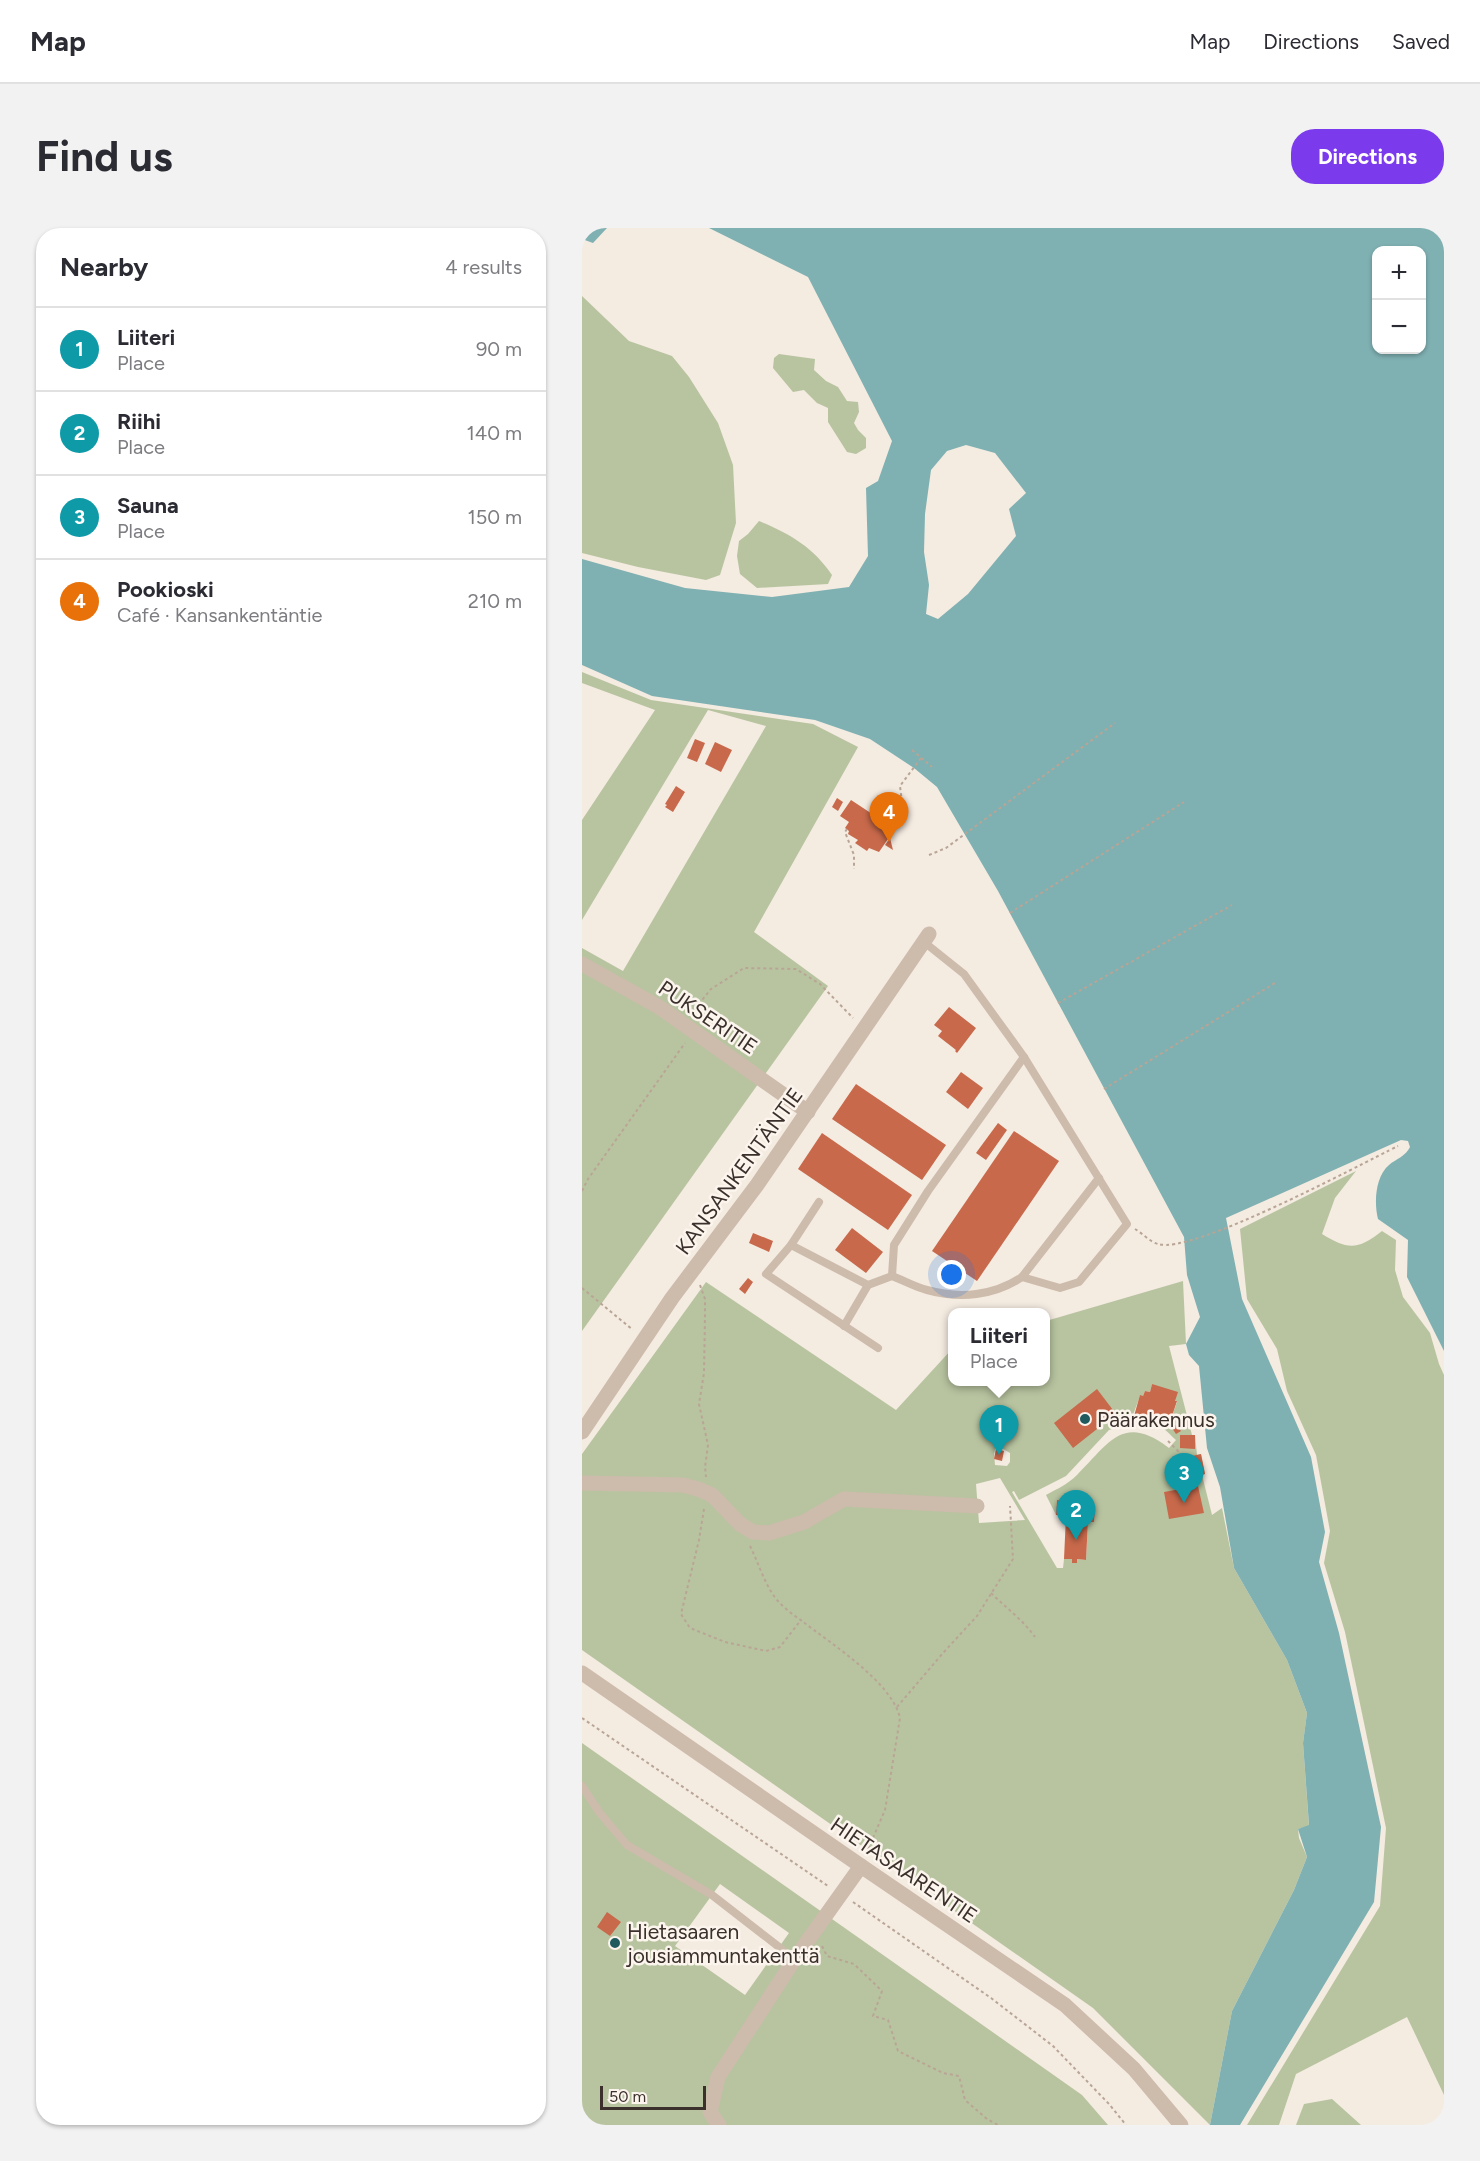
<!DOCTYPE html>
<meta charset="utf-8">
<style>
:root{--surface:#fff;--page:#f2f2f3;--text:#2b2b33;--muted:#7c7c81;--line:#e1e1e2;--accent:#7c3aed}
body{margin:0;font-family:Figtree,sans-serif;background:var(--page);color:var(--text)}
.controls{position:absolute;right:18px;top:18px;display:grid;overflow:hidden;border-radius:12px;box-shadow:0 2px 4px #0004}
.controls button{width:54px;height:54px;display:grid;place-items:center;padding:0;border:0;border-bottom:2px solid var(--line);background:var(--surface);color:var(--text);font:30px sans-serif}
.scale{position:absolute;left:18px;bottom:15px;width:106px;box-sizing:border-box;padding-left:6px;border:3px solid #3b302b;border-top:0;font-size:16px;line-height:21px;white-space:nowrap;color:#3b302b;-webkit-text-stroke:4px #fbf5ee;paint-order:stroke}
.you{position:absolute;left:370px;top:1047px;width:21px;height:21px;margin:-15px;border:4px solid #fff;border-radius:50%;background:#1a73e8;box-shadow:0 0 0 9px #1a73e833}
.badge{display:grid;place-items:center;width:39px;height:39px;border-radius:50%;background:var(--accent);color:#fff;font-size:20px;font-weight:700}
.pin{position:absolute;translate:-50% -50px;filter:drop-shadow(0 2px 3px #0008)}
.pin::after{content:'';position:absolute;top:32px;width:21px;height:18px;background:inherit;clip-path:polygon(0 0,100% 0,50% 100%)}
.popup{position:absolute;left:366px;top:1080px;width:102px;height:78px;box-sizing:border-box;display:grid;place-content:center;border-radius:12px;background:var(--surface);filter:drop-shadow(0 2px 4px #0005);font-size:20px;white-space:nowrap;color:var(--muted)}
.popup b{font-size:22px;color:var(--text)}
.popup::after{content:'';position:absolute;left:50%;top:100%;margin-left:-12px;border:12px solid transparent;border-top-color:var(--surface)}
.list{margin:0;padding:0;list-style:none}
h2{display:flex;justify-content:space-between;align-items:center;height:78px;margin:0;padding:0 24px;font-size:26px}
h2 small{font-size:20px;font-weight:400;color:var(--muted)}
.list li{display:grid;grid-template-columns:39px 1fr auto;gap:18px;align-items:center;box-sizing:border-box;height:84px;padding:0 24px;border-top:2px solid var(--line)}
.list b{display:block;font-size:22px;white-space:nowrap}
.list p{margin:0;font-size:20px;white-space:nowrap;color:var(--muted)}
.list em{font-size:20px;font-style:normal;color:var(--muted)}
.map{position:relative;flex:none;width:862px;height:1897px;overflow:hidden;border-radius:24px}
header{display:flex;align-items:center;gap:36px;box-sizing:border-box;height:84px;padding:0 30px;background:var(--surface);border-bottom:2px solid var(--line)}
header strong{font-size:28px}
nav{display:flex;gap:33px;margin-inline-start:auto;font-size:21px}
.intro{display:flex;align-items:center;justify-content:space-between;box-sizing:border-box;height:144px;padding:0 36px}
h1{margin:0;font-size:42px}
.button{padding:15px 27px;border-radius:24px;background:var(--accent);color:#fff;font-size:21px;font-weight:700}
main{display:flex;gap:36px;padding:0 36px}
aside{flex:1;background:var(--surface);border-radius:24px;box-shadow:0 2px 4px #0004}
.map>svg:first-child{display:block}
.green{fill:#b8c4a0;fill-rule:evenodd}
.water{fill:#7fb0b2;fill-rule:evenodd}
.building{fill:#c8694b}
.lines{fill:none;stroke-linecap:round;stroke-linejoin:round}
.path{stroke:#b9a596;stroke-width:2;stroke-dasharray:3 3;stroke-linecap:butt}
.service{stroke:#cdbbac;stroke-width:8}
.minor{stroke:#cdbbac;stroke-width:15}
.tertiary{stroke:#cdbbac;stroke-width:15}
.poi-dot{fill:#1f5a5e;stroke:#fbf5ee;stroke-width:2}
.labels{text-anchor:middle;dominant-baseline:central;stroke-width:5;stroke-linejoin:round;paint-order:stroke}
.street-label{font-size:21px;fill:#3b302b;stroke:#fbf5ee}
.poi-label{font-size:21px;fill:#3b302b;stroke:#fbf5ee;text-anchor:start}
</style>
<header>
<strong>Map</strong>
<nav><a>Map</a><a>Directions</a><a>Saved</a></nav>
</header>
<div class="intro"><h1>Find us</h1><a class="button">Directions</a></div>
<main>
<aside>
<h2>Nearby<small>4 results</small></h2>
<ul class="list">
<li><span class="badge" style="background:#0f9aa8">1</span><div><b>Liiteri</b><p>Place</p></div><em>90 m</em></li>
<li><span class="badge" style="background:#0f9aa8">2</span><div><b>Riihi</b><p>Place</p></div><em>140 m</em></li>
<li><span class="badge" style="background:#0f9aa8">3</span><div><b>Sauna</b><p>Place</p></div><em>150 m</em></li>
<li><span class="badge" style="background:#e8710a">4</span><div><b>Pookioski</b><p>Café · Kansankentäntie</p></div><em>210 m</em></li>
</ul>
</aside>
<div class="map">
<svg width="862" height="1897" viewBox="0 0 862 1897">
<rect width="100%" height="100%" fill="#f4ebe1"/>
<!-- green -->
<g class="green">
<polygon points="0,68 47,113 90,128 107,149 136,195 151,237 154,295 138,347 124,352 56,339 0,325"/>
<polygon points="197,126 233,131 232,142 244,153 256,159 265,173 276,174 277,184 272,195 276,202 284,210 284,220 274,226 265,224 246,194 246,180 235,175 222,162 211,164 191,140 192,130"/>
<path d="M177,293C208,306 231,319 250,347L246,356L175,360L158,346L155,328L157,313L166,306Z"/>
<polygon points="0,444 69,472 231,496 276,519 172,704 246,758 0,1103 0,720 41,743 184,498 126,482 0,692 0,592 73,482 0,455"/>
<path d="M774,943L753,970L740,1006C766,1022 776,1022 800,1003L814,1012L813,1042L821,1069L848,1105L857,1136L862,1147V1867L825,1789L714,1846L697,1897H665L798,1678L804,1600L763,1404L742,1335L748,1303L734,1227L705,1163L695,1121L665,1071L658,1001Z"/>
<path d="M601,1053L604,1116L587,1118L610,1207H613L615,1227L619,1226L623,1246L620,1247L630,1287L640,1280L652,1340L705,1432L725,1485L721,1515L727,1598L716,1601L717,1610L725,1629L712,1662L650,1783L628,1897L511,1780L0,1422V1226L124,1054L314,1182L370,1121V1154H464V1093ZM570,1156L595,1174L588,1194L572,1189L571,1194C581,1198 586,1205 594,1212L587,1220C541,1185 527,1215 495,1247C486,1256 475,1261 464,1267L474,1287L475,1272L507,1274L506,1284L513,1285L512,1294H506L504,1332L495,1331L494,1335L490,1334V1331H482L481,1340H475L430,1264L432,1263L437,1272L484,1248L527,1202L548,1195L558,1168H561L563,1163L568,1164ZM414,1217L428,1225V1234L425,1238L413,1237L412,1226ZM418,1250L443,1292L397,1295L394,1256Z"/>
<path d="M0,1515L500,1867L526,1897H0ZM138,1656L207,1705L163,1767L93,1718Z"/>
<polygon points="750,1871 779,1897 714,1897 722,1876"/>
</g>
<!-- water -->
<g class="water">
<polygon points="0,0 25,0 11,15 0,11"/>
<path d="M127,0H862V1123L825,1049L826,1012L796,991C792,975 793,949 807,937C814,931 824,928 828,919L826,913L819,912L644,990L660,1071L729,1229L743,1304L737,1334L757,1405L799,1599L792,1674L658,1897H628L650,1783L712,1662L725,1629L716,1601L727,1597L721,1515L725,1485L705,1432L652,1340L638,1259L625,1220L617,1138L607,1127L604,1116L618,1089L605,1047L602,1009L416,663L355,559L332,540L288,511L233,492L70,468L0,437V331L103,360L190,369L267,359L286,328L284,260L296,253L310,213L226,49ZM794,22H840V122H794ZM384,217L413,225L444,265L427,281L434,308L386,366L356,391L344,386L347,357L342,324L343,286L349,242L365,223Z"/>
</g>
<!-- building -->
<g class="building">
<polygon points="113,511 123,515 115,534 105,530"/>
<polygon points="133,514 150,522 139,544 123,536"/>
<polygon points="94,558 103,564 91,584 83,579 85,577 83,576"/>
<polygon points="255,570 261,574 256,583 250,579"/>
<polygon points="269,572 313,601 297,624 287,620 285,623 273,615 276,612 266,606 267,603 263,600 267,594 258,588"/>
<polygon points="308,610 311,622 303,617"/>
<polygon points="367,779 394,800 375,825 373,823 374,822 356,808 360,803 352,797"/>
<polygon points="379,844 401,860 386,881 364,864"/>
<polygon points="274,856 364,917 340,952 250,891"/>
<polygon points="416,895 425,902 404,932 394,925"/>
<polygon points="432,903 477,933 395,1053 350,1023"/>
<polygon points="240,905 330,967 306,1002 216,941"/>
<polygon points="270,1000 301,1024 284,1045 253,1022"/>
<polygon points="171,1005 191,1013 187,1024 167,1015"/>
<polygon points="166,1050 171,1054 163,1066 157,1061"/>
<polygon points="570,1156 596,1164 593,1173 595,1173 588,1194 572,1189 571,1194 552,1188 558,1167 561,1168 563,1163 568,1164"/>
<polygon points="515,1161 534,1186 491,1220 472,1195"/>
<polygon points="594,1197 599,1203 594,1206 590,1200"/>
<polygon points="598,1207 613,1207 613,1221 598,1220"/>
<polygon points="414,1221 422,1223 420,1233 412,1231"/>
<polygon points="619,1226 623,1246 615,1248 610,1228"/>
<polygon points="616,1258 622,1285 587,1291 582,1264"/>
<polygon points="475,1272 507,1274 506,1284 513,1284 512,1294 506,1294 504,1332 495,1331 495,1335 490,1335 490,1331 482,1331 484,1288 474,1287"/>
<polygon points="25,1684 39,1694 28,1708 15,1699"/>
</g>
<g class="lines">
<!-- path -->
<g class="path">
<polyline points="330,522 350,539"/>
<polyline points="320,574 318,558 339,530"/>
<polyline points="265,601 263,604 272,627 272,641"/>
<polyline points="347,627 364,620 533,495"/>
<polyline points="428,685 602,574"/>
<polyline points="476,775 650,677"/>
<polyline points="108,784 111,783 129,761 162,740 214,741 238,756 271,790"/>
<polyline points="522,861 693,755"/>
<polyline points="0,963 6,951 103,815"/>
<path d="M553,1001C560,1005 568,1014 576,1016C610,1027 777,937 816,918"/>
<polyline points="118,1057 123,1071 123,1090 122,1145 117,1176 126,1217 123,1239 124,1249"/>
<polyline points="0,1060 51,1102"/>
<polyline points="561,1199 564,1192"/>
<polyline points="586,1213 607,1234 612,1251"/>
<polyline points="122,1281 117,1312 99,1386 108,1400 143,1414 184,1423 198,1419 219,1392"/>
<path d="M168,1318C176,1334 182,1354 192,1368C199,1378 210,1386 220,1393C248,1415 310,1454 318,1490L303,1582L285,1624"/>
<path d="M409,1365C424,1380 441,1392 453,1409"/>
<polyline points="315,1479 361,1425 395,1388 431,1331 428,1278"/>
<polyline points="0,1490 246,1658"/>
<polyline points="271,1674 409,1770 471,1818 527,1876 544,1897"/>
<polyline points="240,1718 245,1728 272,1736 300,1763 291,1788 306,1792 316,1823 361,1845 377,1848 383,1872 405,1891 416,1897"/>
</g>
<!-- service -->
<g class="service">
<polyline points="342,714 382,746 442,829 545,996 497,1054 478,1060 440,1049"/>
<polyline points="209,1017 237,974"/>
<polyline points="310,1048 312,1017 346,963 442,829"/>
<polyline points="262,1098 286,1057"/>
<path d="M296,1120L184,1046L209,1017L286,1057L310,1048C321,1052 333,1059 345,1062C378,1071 412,1068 440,1049L517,950"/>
<polyline points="0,1558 17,1584 45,1617 130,1667 197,1719 212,1732"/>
</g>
<!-- minor -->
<g class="minor">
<polyline points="0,736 77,779 226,884"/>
<polyline points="0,1204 90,1070 175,957 347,706"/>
<polyline points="0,1255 101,1257 116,1261 130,1267 158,1296 171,1304 187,1305 222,1294 262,1271 395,1278"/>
<polyline points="137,1897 128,1884 136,1849 212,1732 279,1638 483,1777 552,1841 599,1897"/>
</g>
<!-- tertiary -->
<polyline class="tertiary" points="0,1445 279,1638"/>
</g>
<!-- markers -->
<g class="poi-dot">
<circle cx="503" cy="1191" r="6"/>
<circle cx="33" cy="1715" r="6"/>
</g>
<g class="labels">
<!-- street labels -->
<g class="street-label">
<text transform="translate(126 789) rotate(34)">PUKSERITIE</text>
<text transform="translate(157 943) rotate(-54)">KANSANKENTÄNTIE</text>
<text transform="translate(322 1642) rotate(34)">HIETASAARENTIE</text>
</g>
<!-- poi labels -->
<g class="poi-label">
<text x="515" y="1191">Päärakennus</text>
<text x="45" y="1703">Hietasaaren<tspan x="45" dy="24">jousiammuntakenttä</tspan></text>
</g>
</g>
</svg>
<div class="controls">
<button>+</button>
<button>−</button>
</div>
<div class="scale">50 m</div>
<div class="you"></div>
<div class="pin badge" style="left:417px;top:1227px;background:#0f9aa8">1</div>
<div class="popup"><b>Liiteri</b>Place</div>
<div class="pin badge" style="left:494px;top:1312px;background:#0f9aa8">2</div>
<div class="pin badge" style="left:602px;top:1275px;background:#0f9aa8">3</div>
<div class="pin badge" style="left:307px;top:614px;background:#e8710a">4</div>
</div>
</main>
